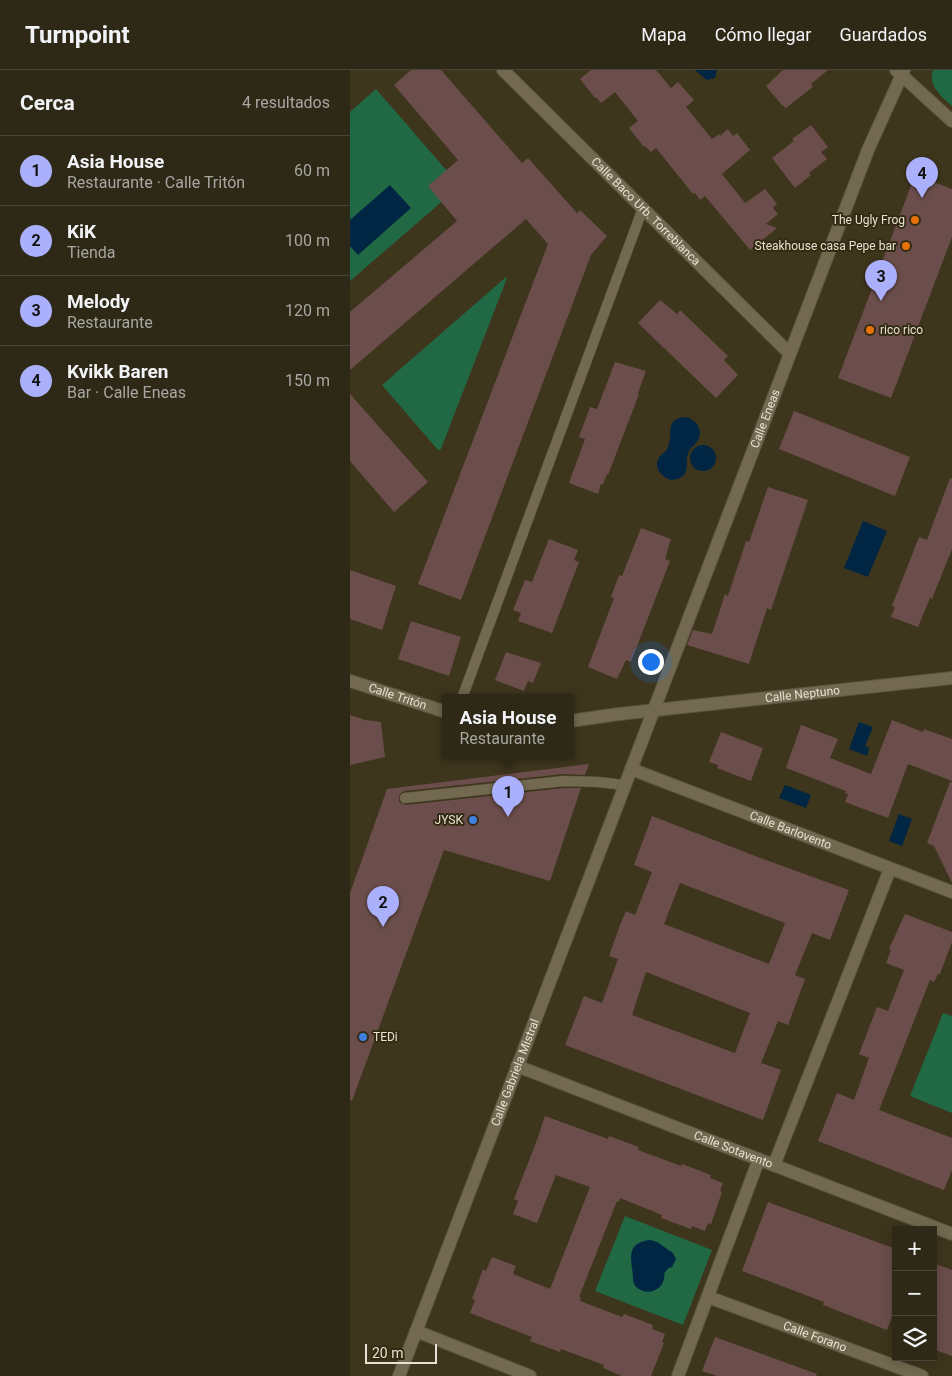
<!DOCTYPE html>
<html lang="es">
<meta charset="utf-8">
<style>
:root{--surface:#2e2816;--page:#36301f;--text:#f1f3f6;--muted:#a7a6a1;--line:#494435;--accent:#aab0fb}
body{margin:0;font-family:Roboto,sans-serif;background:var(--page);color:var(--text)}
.controls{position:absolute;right:15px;bottom:15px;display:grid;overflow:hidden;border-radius:0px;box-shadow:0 2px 12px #0003}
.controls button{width:45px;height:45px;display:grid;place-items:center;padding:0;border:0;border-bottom:1px solid var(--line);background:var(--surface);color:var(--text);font:25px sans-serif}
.scale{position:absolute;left:15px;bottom:12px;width:72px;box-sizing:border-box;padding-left:5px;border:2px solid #e7e1d3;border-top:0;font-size:14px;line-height:18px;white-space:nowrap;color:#e7e1d3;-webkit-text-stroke:4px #342b13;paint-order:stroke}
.you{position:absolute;left:300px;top:591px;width:18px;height:18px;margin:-12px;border:4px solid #fff;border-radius:50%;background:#1a73e8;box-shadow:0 0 0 8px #1a73e833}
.badge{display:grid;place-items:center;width:32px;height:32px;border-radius:50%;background:var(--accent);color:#111;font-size:16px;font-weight:700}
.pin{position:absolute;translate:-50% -41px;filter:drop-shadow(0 1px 2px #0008)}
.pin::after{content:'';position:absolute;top:26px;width:18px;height:15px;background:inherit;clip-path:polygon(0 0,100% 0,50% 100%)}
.popup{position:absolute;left:92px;top:624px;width:132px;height:65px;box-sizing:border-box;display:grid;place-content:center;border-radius:0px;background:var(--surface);filter:drop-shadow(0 1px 4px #0005);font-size:16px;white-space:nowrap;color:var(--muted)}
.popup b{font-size:19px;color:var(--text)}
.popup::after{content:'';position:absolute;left:50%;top:100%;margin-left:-10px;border:10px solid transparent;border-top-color:var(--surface)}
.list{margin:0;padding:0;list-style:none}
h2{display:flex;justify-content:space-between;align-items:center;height:65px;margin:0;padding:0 20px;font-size:21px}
h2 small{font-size:16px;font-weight:400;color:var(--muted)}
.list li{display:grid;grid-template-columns:32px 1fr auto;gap:15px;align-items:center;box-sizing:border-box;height:70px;padding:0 20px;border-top:1px solid var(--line)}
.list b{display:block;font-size:19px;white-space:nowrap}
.list p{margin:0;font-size:16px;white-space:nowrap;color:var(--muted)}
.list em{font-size:16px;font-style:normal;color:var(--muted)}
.icon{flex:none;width:28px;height:28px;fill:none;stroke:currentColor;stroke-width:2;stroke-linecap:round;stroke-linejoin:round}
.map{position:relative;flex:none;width:602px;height:1306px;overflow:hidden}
header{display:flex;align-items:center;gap:30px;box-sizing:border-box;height:70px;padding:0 25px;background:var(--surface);border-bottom:1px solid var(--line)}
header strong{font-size:24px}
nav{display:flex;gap:28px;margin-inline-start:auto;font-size:18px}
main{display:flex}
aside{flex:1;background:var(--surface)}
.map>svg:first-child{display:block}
.green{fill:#216945}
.water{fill:#002644}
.building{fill:#6b4e4b;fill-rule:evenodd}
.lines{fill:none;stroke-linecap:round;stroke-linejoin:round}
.service-casing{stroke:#5b533f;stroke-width:11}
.minor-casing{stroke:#5b533f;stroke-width:14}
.service{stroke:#736950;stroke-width:10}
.minor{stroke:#736950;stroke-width:12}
.food-dot{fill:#e8710a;stroke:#342b13;stroke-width:2}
.shop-dot{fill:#3f7fe0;stroke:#342b13;stroke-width:2}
.labels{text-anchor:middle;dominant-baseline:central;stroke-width:4;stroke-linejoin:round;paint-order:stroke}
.street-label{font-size:12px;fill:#e7e1d3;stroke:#342b13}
.poi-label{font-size:12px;fill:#e7e1d3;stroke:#342b13;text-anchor:end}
</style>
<header>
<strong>Turnpoint</strong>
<nav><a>Mapa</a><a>Cómo llegar</a><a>Guardados</a></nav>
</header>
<main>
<aside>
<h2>Cerca<small>4 resultados</small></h2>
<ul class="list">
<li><span class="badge">1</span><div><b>Asia House</b><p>Restaurante · Calle Tritón</p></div><em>60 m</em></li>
<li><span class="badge">2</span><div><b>KiK</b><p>Tienda</p></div><em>100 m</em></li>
<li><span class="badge">3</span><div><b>Melody</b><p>Restaurante</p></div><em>120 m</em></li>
<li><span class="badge">4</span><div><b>Kvikk Baren</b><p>Bar · Calle Eneas</p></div><em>150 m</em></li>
</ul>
</aside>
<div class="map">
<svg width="602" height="1306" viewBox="0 0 602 1306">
<rect width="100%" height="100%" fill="#3e351d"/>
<!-- green -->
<g class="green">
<path d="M583,0H602V36C591,26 578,16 583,0Z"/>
<polygon points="26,19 110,116 0,211 0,42"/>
<polygon points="156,207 157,208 91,379 88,380 32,315"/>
<polygon points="593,943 602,946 602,1043 560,1026"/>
<polygon points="275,1146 362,1180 333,1255 245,1221"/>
</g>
<!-- water -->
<g class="water">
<polygon points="345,0 367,0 365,8 357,10"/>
<polygon points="40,115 61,138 8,185 0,176 0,150"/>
<path d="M337,347C348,351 354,362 347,372C344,376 341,377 339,381C333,393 344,408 321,410C311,407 302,396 310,386C313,383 317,381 318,377C324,364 313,348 337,347Z"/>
<circle cx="353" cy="388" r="13"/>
<polygon points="513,451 537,461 518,507 494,498"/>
<polygon points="509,652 523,657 515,676 519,678 517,686 499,679"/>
<polygon points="435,715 461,725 456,738 429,728"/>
<polygon points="549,744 562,749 552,776 539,771"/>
<path d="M299,1170C308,1171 310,1174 317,1179C319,1181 321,1181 323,1183L326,1189L322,1197C319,1198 318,1198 316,1201C313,1205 315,1204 314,1208C313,1218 302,1224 293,1221C280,1216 284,1208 282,1199C280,1183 280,1173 299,1170Z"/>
</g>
<!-- building -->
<g class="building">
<polygon points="61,0 91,0 172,93 178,88 227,143 230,140 257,166 241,185 111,530 68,514 198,174 176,149 0,300 0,242 107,151 78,116 108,90 44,15"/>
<polygon points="241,0 306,0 321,18 328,12 344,30 336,37 362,69 369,64 370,66 378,59 383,66 387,63 400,80 372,104 395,133 415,119 427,134 423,138 428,144 416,154 427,158 400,180 355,126 350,130 345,123 343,124 306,78 301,82 295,76 294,77 279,58 288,51 265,22 251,33 246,27 245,28 230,9"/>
<polygon points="433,0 478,0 461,14 463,17 436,38 431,34 416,16"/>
<polygon points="461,55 478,77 471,82 477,89 459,103 461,105 445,118 422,88 444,71 442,69"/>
<polygon points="565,105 602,119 602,167 541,328 488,308"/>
<polygon points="310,230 327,244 330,240 378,286 374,290 388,305 366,328 288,253"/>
<polygon points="265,292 296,301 288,323 289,324 258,405 257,404 253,414 251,414 248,424 219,413 235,369 229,367 240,337 247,339"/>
<polygon points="0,324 78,412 44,442 0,391"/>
<polygon points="444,341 560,387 545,426 429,379"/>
<polygon points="600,408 602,409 602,479 582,529 580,528 568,557 541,547 545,537 542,536 569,467 577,470"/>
<polygon points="418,417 458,430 421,540 417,538 399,594 337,575 343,560 362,564 375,524 378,526 396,471 399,472"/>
<polygon points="291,458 321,469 315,489 320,491 281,592 276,590 267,609 238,597 264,528 261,527 269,505 272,506"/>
<polygon points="199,469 228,480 224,490 229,492 202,563 168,551 171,543 163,540 175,510 182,512"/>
<polygon points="0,500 46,516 32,560 0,549"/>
<polygon points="61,551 111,567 99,606 48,589"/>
<polygon points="156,582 191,593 183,613 178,611 174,621 145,610"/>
<polygon points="0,645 15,650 31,652 35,687 0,695"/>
<polygon points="542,650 573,662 574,659 602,669 602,711 558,694 538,748 495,732 498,724 495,723 496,721 436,698 451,655 488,669 480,688 521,704"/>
<polygon points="371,662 413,678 401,711 367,698 368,695 359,692"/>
<polygon points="239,694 235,705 213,704 54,721 49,725 49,732 56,735 214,718 231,718 200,811 94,780 2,1031 0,1030 0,823 37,719"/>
<polygon points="600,712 602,712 602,813 584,776 577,773"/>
<path d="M302,746L413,789L499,820L480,870L462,863L445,905L455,909L438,955L428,951L411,993L431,1000L413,1050L215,975L234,926L252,933L268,889L259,886L270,855L276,841L285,845L302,802L284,795ZM330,813L435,853L419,894L314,854ZM296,902L400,943L385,983L282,945Z"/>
<polygon points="555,844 602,862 602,872 590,904 588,904 584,912 580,910 529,1040 602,1068 602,1100 594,1120 468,1071 487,1023 504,1030 519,988 509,984 527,937 538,941 554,900 536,893 541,880 539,879"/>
<polygon points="195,1046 258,1069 259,1066 289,1077 288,1080 331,1096 332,1094 361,1105 360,1108 373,1113 370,1121 372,1122 361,1154 358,1153 355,1161 342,1156 341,1159 311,1148 312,1145 270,1128 269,1132 267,1131 229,1227 231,1227 230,1231 272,1247 274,1244 303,1255 302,1259 315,1264 312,1272 314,1273 301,1306 272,1306 253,1298 254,1295 211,1279 210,1282 180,1271 182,1267 120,1243 125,1230 122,1229 133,1199 136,1201 142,1187 166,1196 163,1204 200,1219 240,1117 206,1105 187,1153 163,1144 168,1131 164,1129 187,1070"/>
<polygon points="418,1132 546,1179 546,1236 537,1260 473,1235 474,1232 392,1201"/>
<polygon points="583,1193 602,1200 602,1286 583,1279"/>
<polygon points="365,1267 467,1304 466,1306 367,1306 352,1301"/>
</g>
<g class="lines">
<!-- service casing -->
<g class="service-casing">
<g id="service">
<polyline points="112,628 293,138"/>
<polyline points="55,728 214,711 248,712 274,715"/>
</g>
</g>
<!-- minor casing -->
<g class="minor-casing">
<g id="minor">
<path id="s1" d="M153,0L439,283"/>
<polyline points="546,0 602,51"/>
<path id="s2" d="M0,611L96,642"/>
<path id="s3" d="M220,651L269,644L602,608"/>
<path id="s4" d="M281,699L602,822"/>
<path id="s5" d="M167,996L602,1164"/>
<polyline points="424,1095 540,799"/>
<path id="s6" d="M358,1227L572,1306"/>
<polyline points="66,1261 180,1306"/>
<path id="s7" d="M49,1306L518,80L554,0"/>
<polyline points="328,1306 409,1089"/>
</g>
</g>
<!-- service -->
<use href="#service" class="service"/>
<!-- minor -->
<use href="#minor" class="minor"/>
</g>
<!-- markers -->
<g class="food-dot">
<circle cx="565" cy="150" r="5"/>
<circle cx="556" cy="176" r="5"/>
<circle cx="520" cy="260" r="5"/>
</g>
<g class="shop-dot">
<circle cx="123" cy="750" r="5"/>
<circle cx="13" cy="967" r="5"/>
</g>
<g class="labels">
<!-- street labels -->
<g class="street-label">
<text stroke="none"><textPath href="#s1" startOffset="201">Calle Baco Urb. Torreblanca</textPath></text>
<text stroke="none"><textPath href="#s7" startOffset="1025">Calle Eneas</textPath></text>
<text stroke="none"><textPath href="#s3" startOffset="234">Calle Neptuno</textPath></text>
<text stroke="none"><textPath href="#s2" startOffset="50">Calle Tritón</textPath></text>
<text stroke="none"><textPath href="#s4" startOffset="171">Calle Barlovento</textPath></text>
<text stroke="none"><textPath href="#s7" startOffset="325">Calle Gabriela Mistral</textPath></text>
<text stroke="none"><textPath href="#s5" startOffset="232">Calle Sotavento</textPath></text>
<text stroke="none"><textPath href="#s6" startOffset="114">Calle Forano</textPath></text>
</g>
<!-- poi labels -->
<g class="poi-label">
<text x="555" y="150">The Ugly Frog</text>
<text x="546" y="176">Steakhouse casa Pepe bar</text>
<text x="530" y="260" text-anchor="start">rico rico</text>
<text x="113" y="750">JYSK</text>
<text x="23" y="967" text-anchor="start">TEDi</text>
</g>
</g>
</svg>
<div class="controls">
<button>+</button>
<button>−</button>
<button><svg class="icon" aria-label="layers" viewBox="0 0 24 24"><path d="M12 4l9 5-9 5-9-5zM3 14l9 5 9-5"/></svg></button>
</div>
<div class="scale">20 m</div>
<div class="you"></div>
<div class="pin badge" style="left:158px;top:747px">1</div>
<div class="popup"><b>Asia House</b>Restaurante</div>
<div class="pin badge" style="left:33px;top:857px">2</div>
<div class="pin badge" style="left:531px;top:231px">3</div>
<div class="pin badge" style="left:572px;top:128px">4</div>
</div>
</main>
